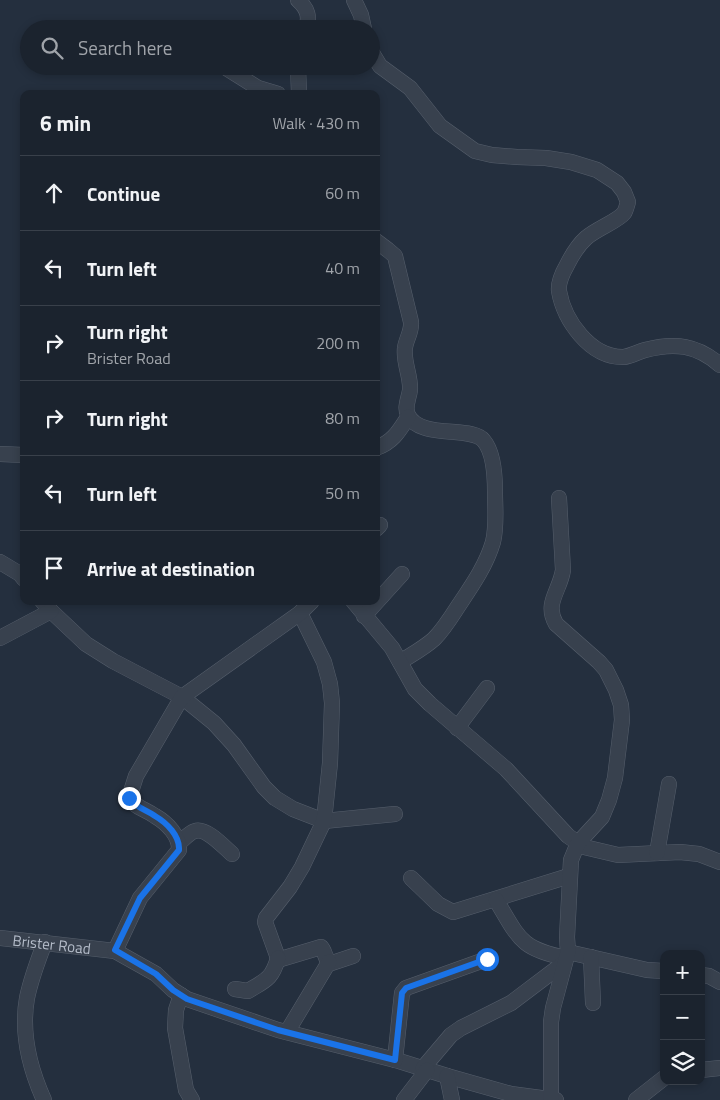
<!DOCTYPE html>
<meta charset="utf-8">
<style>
:root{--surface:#1b232e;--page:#282f3a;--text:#f1f3f6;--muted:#a0a4aa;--line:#39404a}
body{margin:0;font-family:"Titillium Web",sans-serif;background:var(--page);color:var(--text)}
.controls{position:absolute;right:15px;bottom:15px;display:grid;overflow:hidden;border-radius:10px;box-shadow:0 2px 8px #0003}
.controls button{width:45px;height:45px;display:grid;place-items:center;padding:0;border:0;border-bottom:1px solid var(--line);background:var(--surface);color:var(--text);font:25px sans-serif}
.stop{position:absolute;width:15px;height:15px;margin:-11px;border:4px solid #1a73e8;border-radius:50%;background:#fff}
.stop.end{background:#1a73e8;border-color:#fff;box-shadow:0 1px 5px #0008}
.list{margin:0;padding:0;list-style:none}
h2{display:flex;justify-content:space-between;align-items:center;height:65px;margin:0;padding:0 20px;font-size:21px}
h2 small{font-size:16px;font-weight:400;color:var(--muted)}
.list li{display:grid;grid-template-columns:32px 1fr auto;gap:15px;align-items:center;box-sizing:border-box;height:75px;padding:0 20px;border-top:1px solid var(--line)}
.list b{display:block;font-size:19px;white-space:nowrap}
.list p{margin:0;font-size:16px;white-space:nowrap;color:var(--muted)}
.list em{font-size:16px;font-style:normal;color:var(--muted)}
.icon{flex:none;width:28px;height:28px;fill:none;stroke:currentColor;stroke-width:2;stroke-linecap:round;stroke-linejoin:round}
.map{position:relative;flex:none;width:720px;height:1100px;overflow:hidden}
.search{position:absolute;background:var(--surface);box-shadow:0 2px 8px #0003;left:20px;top:20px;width:360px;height:55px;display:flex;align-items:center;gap:12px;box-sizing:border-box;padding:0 18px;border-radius:28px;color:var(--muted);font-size:19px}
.panel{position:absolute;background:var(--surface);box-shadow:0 2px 8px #0003;left:20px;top:90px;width:360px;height:515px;border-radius:10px}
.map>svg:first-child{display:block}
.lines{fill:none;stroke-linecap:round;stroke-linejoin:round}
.minor-casing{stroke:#565f6c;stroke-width:16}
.minor{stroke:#38414e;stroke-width:15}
.route{stroke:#1a73e8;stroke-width:6}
.labels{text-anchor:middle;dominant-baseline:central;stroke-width:4;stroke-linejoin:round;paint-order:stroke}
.street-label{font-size:15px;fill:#b4bcc9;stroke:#1d2633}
</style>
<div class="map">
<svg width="720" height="1100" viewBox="0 0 720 1100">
<rect width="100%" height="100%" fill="#242f3e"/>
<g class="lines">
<!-- minor casing -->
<g class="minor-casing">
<g id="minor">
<path d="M298,0C308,9 310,17 306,29"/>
<polyline points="354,0 361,15 364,29"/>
<path d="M371,51L380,66L410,88L440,126L475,151L492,155L517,157L546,158L571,162L597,170L617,183L624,192L628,202C627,205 626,210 624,213C618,221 596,229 586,238C577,246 572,255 567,265C563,272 558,283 559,291C564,320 590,358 624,357C631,356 638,352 645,350C675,342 697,345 720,365"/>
<polyline points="223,66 258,88 278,94"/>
<polyline points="298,66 299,94"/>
<path d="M376,241L388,250L395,256L411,322C412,332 406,339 405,348C403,362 411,376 410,390C409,398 404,407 408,415C420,440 472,425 484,441C494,453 495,477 495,492C495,509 497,526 493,542C486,566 471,587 457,608C450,619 443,630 434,639C424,648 411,655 400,662"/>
<path d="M376,448C393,442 399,431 408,417"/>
<polyline points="0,454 24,455"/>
<polyline points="376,529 380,525"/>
<polyline points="0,562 20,574 24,579"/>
<polyline points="42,601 51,611 86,644 113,661 182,697 214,723 234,745 264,787 275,798 293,809 324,821 395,814"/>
<polyline points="353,601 392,648 415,689 430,704 506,769 568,836 584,847 618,855 680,852 699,854 720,862"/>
<path d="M300,613L324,662L330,684L332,703L330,763L324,821L302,867L290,887L266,918L265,922L278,958L281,959L321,947C326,952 324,960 332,963L353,956"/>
<polyline points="364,616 402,574"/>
<polyline points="0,638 51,611"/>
<polyline points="457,728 487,688"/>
<path d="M179,843C184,839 190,832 195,831C206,827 224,847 232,854"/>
<polyline points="657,853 669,784"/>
<polyline points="411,878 438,904 453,912 569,876"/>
<path d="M496,900C519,938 520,949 566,958"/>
<path id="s1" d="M0,938L115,951L156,974L173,990L187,999L278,1030L399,1061L447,1076L511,1094L556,1100"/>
<path d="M115,951L140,898L179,850C180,836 167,823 155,816C145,809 136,808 129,798L136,776L182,697L300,613L312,601"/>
<polyline points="568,952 647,970 664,971"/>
<polyline points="591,957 593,1003"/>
<polyline points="701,975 709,976 720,982"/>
<path d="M235,989L248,991C266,980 272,979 278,958"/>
<polyline points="181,995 176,1010 175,1028 186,1090 192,1100"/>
<polyline points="287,1032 329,962"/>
<polyline points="395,1060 402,993 406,988 487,959"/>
<polyline points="423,1068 451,1035 461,1028 511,1003 564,963"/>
<polyline points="701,1070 720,1068"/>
<polyline points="447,1076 452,1100"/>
<path d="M551,1099V1022L553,1008L568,952L567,937L571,860L578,843L602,817L609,800L615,778L622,720L621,705L616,690L606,670L599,662L556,624C544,603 560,591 563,570L559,498"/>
<path d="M44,1100C30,1069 21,1032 27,998C31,979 38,960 45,942"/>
<polyline points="404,1100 427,1070"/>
<polyline points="636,1100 664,1078"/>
</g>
</g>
<!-- minor -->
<use href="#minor" class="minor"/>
</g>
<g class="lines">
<!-- route -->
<path class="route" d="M129,798C136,808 145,809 155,816C167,823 180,836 179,850L140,898L115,950L156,974L173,990L187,999L278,1030L395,1060L402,993L406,988L487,959"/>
</g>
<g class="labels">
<!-- street labels -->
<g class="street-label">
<text stroke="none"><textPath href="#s1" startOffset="52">Brister Road</textPath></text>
</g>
</g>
</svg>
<div class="controls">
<button>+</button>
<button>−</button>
<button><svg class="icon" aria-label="layers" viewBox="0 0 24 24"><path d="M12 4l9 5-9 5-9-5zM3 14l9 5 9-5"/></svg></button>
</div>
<div class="stop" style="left:487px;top:959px"></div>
<div class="stop end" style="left:129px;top:798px"></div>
<div class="search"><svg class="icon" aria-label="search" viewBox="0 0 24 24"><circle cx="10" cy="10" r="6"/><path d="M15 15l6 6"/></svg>Search here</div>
<section class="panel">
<h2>6 min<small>Walk · 430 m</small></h2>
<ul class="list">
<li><svg class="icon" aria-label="ahead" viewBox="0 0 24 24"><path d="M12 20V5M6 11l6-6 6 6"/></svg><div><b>Continue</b></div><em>60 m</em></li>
<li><svg class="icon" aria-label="left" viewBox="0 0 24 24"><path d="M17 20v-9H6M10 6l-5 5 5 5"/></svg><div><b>Turn left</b></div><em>40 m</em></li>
<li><svg class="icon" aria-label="right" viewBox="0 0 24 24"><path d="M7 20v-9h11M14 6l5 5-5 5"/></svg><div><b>Turn right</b><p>Brister Road</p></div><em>200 m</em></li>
<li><svg class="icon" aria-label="right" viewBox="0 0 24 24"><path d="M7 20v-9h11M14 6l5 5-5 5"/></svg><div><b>Turn right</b></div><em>80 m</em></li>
<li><svg class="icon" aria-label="left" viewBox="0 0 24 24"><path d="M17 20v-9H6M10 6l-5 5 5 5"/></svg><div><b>Turn left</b></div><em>50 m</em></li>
<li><svg class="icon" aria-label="arrive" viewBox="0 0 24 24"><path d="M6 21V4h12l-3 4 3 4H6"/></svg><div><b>Arrive at destination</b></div></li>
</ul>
</section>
</div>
